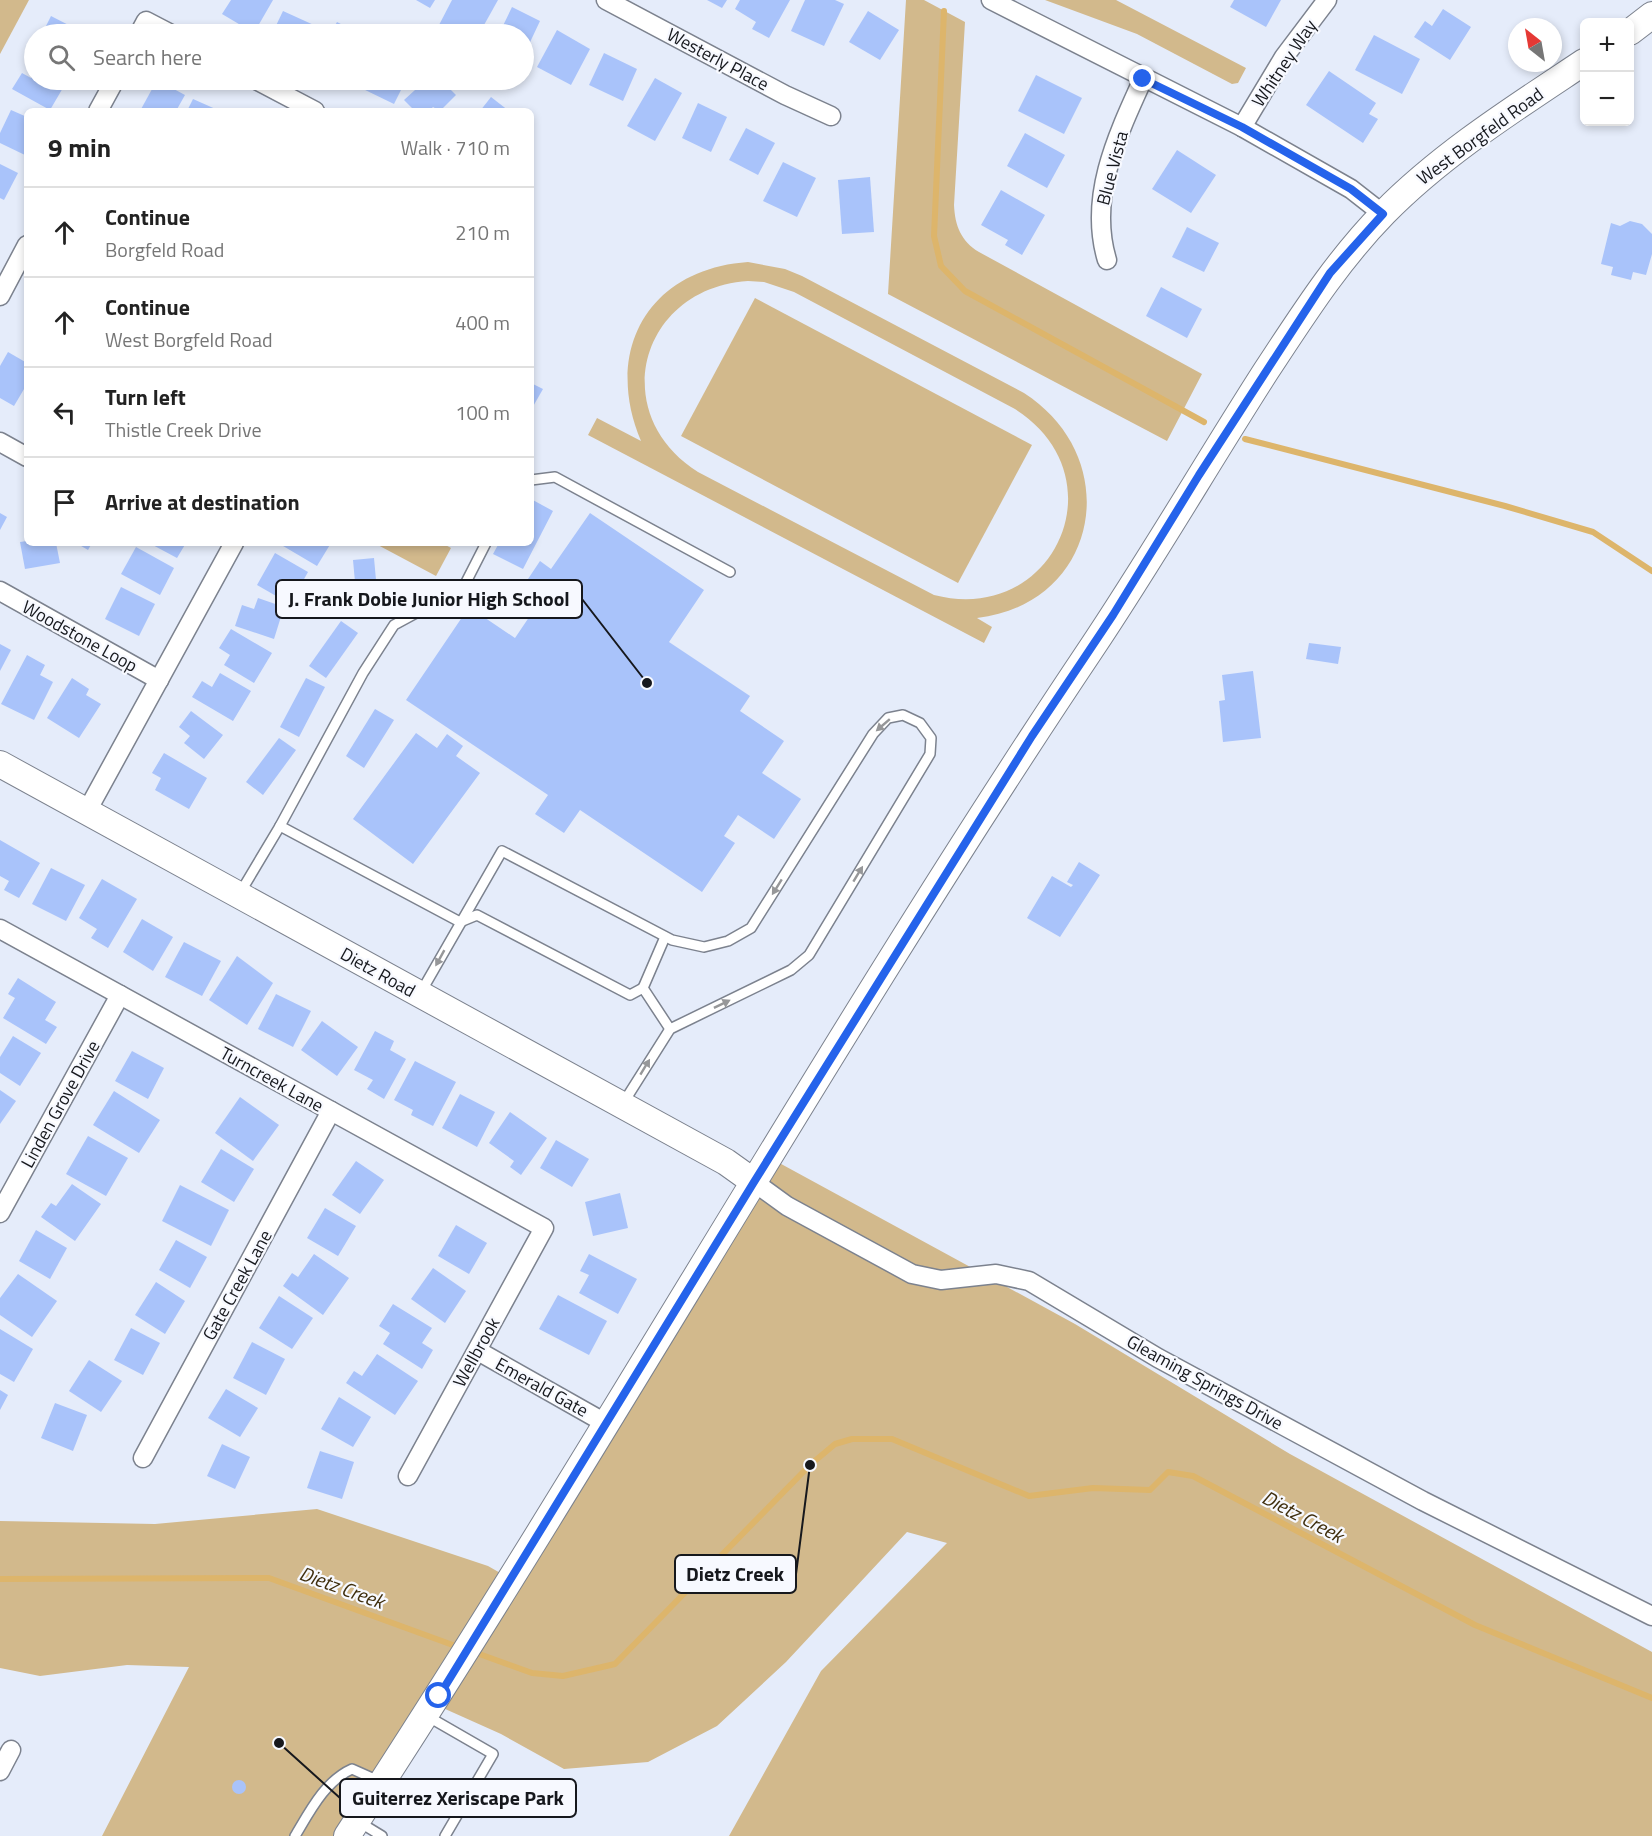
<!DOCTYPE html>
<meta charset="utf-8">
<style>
:root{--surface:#fff;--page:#f2f2f2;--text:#222;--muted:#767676;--line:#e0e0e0}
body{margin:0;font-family:"Titillium Web",sans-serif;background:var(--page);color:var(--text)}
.controls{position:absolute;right:18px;top:18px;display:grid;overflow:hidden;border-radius:9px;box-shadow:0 3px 9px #0003}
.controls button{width:54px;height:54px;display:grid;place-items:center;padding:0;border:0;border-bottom:2px solid var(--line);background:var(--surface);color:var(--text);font:30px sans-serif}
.compass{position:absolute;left:1508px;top:18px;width:54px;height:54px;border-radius:50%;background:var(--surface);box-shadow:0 3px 9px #0003;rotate:329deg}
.stop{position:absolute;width:18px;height:18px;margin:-14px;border:4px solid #2563eb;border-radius:50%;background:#fff}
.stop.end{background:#2563eb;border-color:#fff;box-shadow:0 2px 6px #0008}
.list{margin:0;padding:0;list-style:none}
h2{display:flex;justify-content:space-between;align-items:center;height:78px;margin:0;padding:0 24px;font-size:26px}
h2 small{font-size:20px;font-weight:400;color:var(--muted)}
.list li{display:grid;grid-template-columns:39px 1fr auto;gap:18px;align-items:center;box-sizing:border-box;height:90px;padding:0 24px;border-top:2px solid var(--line)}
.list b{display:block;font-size:22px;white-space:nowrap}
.list p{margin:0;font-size:20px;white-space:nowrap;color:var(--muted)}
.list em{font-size:20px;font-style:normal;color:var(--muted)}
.icon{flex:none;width:33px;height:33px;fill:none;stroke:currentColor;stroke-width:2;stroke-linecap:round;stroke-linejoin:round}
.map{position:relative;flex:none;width:1652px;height:1836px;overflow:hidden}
.search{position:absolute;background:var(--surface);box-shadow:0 3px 9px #0003;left:24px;top:24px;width:510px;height:66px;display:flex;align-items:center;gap:15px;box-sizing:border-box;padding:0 21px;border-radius:33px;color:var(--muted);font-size:22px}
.panel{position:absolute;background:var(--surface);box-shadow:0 3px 9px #0003;left:24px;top:108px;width:510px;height:438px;border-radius:9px}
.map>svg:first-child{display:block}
.green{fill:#d2b98c;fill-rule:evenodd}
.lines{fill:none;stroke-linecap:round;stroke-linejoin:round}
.stream{stroke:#ddb56b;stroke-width:6}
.building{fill:#a9c3fa}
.lane-casing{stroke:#7c828e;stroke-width:12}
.street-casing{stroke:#7c828e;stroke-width:21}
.secondary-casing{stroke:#7c828e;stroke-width:28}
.lane{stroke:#fff;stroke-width:9}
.street{stroke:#fff;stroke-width:18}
.secondary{stroke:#fff;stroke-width:26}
.oneway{fill:#969799}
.route{stroke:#2563eb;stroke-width:8}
.labels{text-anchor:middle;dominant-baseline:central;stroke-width:4.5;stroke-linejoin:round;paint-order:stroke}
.street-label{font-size:18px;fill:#16181d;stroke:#f7f9ff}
.water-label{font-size:20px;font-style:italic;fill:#402f0e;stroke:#f7f9ff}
.leader{fill:none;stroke:#16181d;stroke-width:2}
.callout-dot{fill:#16181d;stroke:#f7f9ff;stroke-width:2}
.callout{fill:#f7f9ff;stroke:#16181d;stroke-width:2}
.callout-label{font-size:20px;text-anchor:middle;font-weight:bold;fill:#16181d}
</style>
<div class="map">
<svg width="1652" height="1836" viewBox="0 0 1652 1836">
<rect width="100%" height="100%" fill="#e5ecfa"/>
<!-- green -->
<g class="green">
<polygon points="0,0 29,0 0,54"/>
<path d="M906,0H924L965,22L954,205C955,226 961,241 979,252L1202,374L1167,441L888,294Z"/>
<polygon points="1045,0 1116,0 1246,68 1238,83 1232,84 1137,34"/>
<path d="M748,262L785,269L802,276L1024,393C1126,459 1099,604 977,618L992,627L984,643L588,435L597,418L641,441C603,351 648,269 748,262ZM748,281L764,282L794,292L1015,409C1121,476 1055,626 934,595L698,472C606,414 640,288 748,281Z"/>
<polygon points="755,298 1032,445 958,583 681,436"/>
<polygon points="442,543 451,548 436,576 376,544"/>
<polygon points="772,1159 1075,1324 1290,1454 1652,1652 1652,1836 729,1836 821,1671 947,1543 907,1532 786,1662 717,1726 648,1762 564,1769 501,1734 434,1704 347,1836 102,1836 189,1667 127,1665 40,1676 0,1668 0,1521 155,1524 317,1509 488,1566 511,1579"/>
</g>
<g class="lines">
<!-- stream -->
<g class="stream">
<polyline points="944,11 934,236 941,266 965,291 1204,422"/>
<polyline points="1245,439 1505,506 1593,532 1652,571"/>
<polyline points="0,1579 269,1578 461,1648"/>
<polyline points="471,1651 532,1673 563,1676 615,1664 810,1465 835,1444 852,1439 892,1439 1029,1496 1093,1488 1150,1490 1168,1472 1193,1476 1475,1625 1652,1698"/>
</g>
</g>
<!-- building -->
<g class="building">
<polygon points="231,0 273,0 254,33 222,14"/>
<polygon points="416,0 435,0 430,8"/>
<polygon points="452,0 498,0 479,34 459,34 439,25"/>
<polygon points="707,0 727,0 722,8"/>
<polygon points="740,0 790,0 769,38 752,29 756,22 735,9"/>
<polygon points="805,0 835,0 844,4 824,46 791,31"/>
<polygon points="1234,0 1281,0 1266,27 1230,7"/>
<polygon points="512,7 540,21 524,55 524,34 499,34"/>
<polygon points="1443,9 1471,27 1450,60 1414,37 1425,21 1432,26"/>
<polygon points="283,11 316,26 312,34 272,34"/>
<polygon points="868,11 899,30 880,60 849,42"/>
<polygon points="51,16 86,34 42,34"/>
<polygon points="337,22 360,34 330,34"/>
<polygon points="557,30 590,49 571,85 537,67"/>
<polygon points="1374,35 1420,59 1402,94 1355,70"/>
<polygon points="604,53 637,69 623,101 589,85"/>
<polygon points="1329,71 1376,103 1369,114 1378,119 1363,143 1306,105"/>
<polygon points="34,72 34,80 67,81 50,110 12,89 22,73 31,78"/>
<polygon points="1036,75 1082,98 1064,134 1018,111"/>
<polygon points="655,78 682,93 655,141 627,126"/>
<polygon points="157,80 185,95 176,111 140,111"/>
<polygon points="366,80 406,80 394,104 361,88"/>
<polygon points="426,80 441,80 456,95 440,111 433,107 429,111 415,111 404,100"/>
<polygon points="491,97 509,111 480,111"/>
<polygon points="193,99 220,111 187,111"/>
<polygon points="698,103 727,117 711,152 682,138"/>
<polygon points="11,110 27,117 27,156 0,143 0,133"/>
<polygon points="746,128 775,143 758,175 729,160"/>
<polygon points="1025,133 1065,155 1047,188 1007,166"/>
<polygon points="1177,150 1216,175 1191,213 1152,189"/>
<polygon points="783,162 816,178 797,217 763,201"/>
<polygon points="0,164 18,173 4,200 0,198"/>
<polygon points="870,177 874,232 842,234 838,180"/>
<polygon points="1001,190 1045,215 1022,255 1005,245 1008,240 981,225"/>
<polygon points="1630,221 1642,224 1652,234 1652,254 1646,275 1633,272 1631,280 1611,275 1613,267 1601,264 1611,223 1620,226"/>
<polygon points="1187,227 1219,243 1204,272 1172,257"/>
<polygon points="1161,287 1202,309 1187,338 1146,316"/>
<polygon points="8,352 27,363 27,384 14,406 0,398 0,366"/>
<polygon points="531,383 543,389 531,410"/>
<polygon points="531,499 553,511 523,569 493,554 499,543 531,543"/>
<polygon points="0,513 7,517 0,530"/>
<polygon points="590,513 704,590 669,642 750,696 740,711 784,741 762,773 801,799 774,839 738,815 724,836 735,843 702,892 580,810 564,833 535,814 548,795 406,700 469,607 515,638 542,598 524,585 540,561 551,569"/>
<polygon points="27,541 27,543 56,543 60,563 25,569 20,542"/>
<polygon points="76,543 92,543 88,550"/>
<polygon points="149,543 186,543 177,558"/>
<polygon points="278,543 331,543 317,566"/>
<polygon points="136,547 174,568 160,595 121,574"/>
<polygon points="275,553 308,572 290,604 257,585"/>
<polygon points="374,558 379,613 358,615 353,560"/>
<polygon points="121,587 155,604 139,636 105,619"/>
<polygon points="258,598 284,607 274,639 235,626 242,605 254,609"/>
<polygon points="341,621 358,633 326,678 309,666"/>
<polygon points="231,629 272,653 254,683 224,665 230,655 219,648"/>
<polygon points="1309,643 1341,647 1338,664 1306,659"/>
<polygon points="0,644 11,650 0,671"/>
<polygon points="27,655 45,665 40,675 53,682 34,720 1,704"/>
<polygon points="1253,671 1261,738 1223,742 1219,701 1225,700 1222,675"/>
<polygon points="220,673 251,691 233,721 192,697 202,681 212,687"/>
<polygon points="72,678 89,689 86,695 101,704 79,738 47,718"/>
<polygon points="306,678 325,687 299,737 280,727"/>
<polygon points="375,709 394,720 364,768 346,756"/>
<polygon points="191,711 223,735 204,759 184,743 190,736 179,727"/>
<polygon points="416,733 437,748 447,734 463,746 456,756 480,773 413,864 353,819"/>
<polygon points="279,738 296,750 263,795 246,782"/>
<polygon points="164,753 207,778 189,809 155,790 161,778 152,773"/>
<polygon points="0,840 40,863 19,898 4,890 9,881 0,876"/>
<polygon points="1079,862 1100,875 1060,937 1027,918 1052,876 1071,887 1073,885 1067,882"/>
<polygon points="51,868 85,885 66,921 32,904"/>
<polygon points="102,879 137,899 108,948 91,938 97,929 79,918"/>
<polygon points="142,919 173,937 153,971 123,952"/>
<polygon points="184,942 221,961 202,996 165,977"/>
<polygon points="237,956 273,983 247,1025 209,1000"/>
<polygon points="18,978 56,1002 45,1020 57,1027 46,1044 3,1018 15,998 8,994"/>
<polygon points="276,994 311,1011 293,1047 258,1029"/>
<polygon points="322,1021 358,1047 337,1076 301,1050"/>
<polygon points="375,1031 394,1041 390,1050 406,1059 384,1099 367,1089 373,1080 354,1070"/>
<polygon points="13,1036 41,1053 20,1086 0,1073 0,1057"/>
<polygon points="132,1051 164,1068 148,1099 115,1081"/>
<polygon points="415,1061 456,1082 433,1126 411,1115 413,1110 394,1100"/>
<polygon points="0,1090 16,1101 0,1124"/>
<polygon points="114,1091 160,1120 139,1153 93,1125"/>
<polygon points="460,1094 495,1112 477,1147 442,1128"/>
<polygon points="240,1097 279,1125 253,1161 215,1133"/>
<polygon points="510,1112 547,1138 521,1175 510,1167 514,1161 489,1143"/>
<polygon points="88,1136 128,1158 106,1196 66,1174"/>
<polygon points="556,1140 589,1159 572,1187 540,1168"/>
<polygon points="221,1149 254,1169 234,1202 201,1182"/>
<polygon points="356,1161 384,1180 360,1214 332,1195"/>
<polygon points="72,1184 101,1204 75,1241 41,1217 51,1203 56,1206"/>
<polygon points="180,1185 229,1210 211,1246 162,1221"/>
<polygon points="620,1193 628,1228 593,1236 585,1202"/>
<polygon points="325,1208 356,1226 338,1256 307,1238"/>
<polygon points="456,1225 487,1243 469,1274 438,1256"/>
<polygon points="36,1230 67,1248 50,1279 19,1261"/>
<polygon points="176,1240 207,1257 190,1288 159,1270"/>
<polygon points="314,1254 349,1278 323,1315 283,1286 292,1273 298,1277"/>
<polygon points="589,1254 637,1279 618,1314 579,1293 589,1275 580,1271"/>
<polygon points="433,1268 466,1291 445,1323 411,1299"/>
<polygon points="18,1274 57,1301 32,1337 0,1315 0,1298"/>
<polygon points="156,1282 185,1301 165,1334 135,1315"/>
<polygon points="558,1295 607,1321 589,1355 539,1329"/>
<polygon points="279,1296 313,1318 292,1349 259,1328"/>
<polygon points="393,1304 432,1328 422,1343 433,1350 422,1369 383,1344 390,1333 379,1326"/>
<polygon points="131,1328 160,1343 143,1375 114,1360"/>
<polygon points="0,1329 33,1349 14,1382 0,1374"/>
<polygon points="252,1342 285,1359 266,1395 233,1378"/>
<polygon points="377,1354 418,1381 395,1415 346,1383 354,1371 362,1376"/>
<polygon points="89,1360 122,1381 101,1412 69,1391"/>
<polygon points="226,1389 258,1408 240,1437 208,1418"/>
<polygon points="0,1390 8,1395 0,1410"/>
<polygon points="339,1397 371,1417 353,1447 321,1429"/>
<polygon points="55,1403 87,1415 73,1451 41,1438"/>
<polygon points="222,1444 250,1457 235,1489 207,1476"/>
<polygon points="320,1451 354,1462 342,1499 307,1488"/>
<circle cx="239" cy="1787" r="7"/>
</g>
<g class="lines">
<!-- lane casing -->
<g class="lane-casing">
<g id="lane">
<polyline points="531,480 555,477 730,572"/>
<polyline points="280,826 363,673 394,625 418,612 448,607 460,594 486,543"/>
<polyline points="240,893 280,826 460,922 477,915 630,995 643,988 670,1029"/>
<polyline points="643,988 665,937"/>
<polyline points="421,992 502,851 672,940 704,947 728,941 751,928 873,734 888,718 903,715 920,723 931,738 930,754 809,955 791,970 670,1029 622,1105"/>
<polyline points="427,1716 493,1754 445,1836"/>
<polyline points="359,1822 382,1836"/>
<path d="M295,1836C310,1811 325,1781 352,1769L379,1781"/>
</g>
</g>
<!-- street casing -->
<g class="street-casing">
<g id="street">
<polyline points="606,0 785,95 831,116"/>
<polyline points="991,0 1242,127 1351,189 1383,214"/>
<polyline points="139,34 146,21 171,34"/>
<polyline points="256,80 315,111"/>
<polyline points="98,111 115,80"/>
<polyline points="1242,127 1284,57 1327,0"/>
<path d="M1107,260C1088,197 1117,136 1143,79"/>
<polyline points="0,296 27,245"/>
<polyline points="0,442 27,457"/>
<polyline points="0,591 159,680"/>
<polyline points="87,811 234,543"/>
<polyline points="0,929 544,1228 408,1476"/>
<polyline points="754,1182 787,1206 912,1274 941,1280 996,1274 1029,1281 1158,1358 1423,1501 1652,1616"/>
<polyline points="0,1213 120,995"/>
<polyline points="478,1351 607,1424"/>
<polyline points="143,1458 331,1111"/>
<polyline points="0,1771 11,1750"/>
</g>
</g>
<!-- secondary casing -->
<g class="secondary-casing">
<g id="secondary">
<polyline points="1630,32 1652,15"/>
<polyline points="0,764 726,1162 754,1182"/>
<path d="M347,1836C603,1445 831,1037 1091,649C1152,558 1207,463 1266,371C1303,315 1337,261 1384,213C1442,154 1515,108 1584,62"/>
</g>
</g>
<!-- lane -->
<use href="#lane" class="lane"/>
<!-- street -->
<use href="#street" class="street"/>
<!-- secondary -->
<use href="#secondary" class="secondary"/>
</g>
<!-- one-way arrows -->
<defs><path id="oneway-solid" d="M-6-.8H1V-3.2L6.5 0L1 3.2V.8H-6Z" transform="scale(1.5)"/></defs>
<g class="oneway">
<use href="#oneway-solid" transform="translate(883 725) rotate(139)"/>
<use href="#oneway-solid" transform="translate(858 874) rotate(-59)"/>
<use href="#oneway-solid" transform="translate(777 887) rotate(122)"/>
<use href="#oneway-solid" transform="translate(440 958) rotate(119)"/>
<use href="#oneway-solid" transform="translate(722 1004) rotate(-26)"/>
<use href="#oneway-solid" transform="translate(645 1067) rotate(-59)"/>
</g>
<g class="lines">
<!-- route -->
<polyline class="route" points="439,1696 754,1182 1032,736 1113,615 1199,475 1330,273 1383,214 1351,189 1242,127 1143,79"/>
</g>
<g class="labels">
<!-- street labels -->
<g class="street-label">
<text transform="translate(718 59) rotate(28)">Westerly Place</text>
<text transform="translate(1284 63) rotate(-56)">Whitney Way</text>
<text transform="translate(1480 136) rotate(-36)">West Borgfeld Road</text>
<text transform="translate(1112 168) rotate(-75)">Blue Vista</text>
<text transform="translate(80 636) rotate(29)">Woodstone Loop</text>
<text transform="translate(378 972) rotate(29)">Dietz Road</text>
<text transform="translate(272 1079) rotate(29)">Turncreek Lane</text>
<text transform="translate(60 1104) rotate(-61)">Linden Grove Drive</text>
<text transform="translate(237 1285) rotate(-61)">Gate Creek Lane</text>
<text transform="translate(476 1352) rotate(-61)">Wellbrook</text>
<text transform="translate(1205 1382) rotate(29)">Gleaming Springs Drive</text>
<text transform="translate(542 1387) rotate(29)">Emerald Gate</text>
</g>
<!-- water labels -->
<g class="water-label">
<text transform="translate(1303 1516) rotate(28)">Dietz Creek</text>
<text transform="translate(342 1587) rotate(20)">Dietz Creek</text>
</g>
</g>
<!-- callouts -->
<path class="leader" d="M647 683L582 599M810 1465L796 1574M279 1743L340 1798"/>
<g class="callout-dot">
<circle cx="647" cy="683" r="6"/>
<circle cx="810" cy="1465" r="6"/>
<circle cx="279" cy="1743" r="6"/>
</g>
<g class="callout">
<rect x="276" y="580" width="306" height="38" rx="6"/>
<rect x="675" y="1555" width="121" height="38" rx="6"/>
<rect x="340" y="1779" width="236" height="38" rx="6"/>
</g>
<g class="callout-label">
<text x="429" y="606">J. Frank Dobie Junior High School</text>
<text x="735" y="1581">Dietz Creek</text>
<text x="458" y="1805">Guiterrez Xeriscape Park</text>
</g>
</svg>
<div class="controls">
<button>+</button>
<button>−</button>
</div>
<svg class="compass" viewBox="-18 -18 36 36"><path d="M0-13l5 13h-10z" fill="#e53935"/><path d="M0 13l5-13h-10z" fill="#767676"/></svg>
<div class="stop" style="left:439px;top:1696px"></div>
<div class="stop end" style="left:1143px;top:79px"></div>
<div class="search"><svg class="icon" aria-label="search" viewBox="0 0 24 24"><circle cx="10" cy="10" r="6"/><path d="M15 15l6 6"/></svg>Search here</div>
<section class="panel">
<h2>9 min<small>Walk · 710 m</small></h2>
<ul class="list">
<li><svg class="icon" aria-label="ahead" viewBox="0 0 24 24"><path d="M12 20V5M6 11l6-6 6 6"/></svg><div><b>Continue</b><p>Borgfeld Road</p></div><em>210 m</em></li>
<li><svg class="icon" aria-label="ahead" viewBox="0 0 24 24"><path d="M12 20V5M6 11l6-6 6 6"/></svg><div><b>Continue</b><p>West Borgfeld Road</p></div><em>400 m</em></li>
<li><svg class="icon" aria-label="left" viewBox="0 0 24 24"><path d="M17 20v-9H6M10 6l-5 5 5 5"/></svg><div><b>Turn left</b><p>Thistle Creek Drive</p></div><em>100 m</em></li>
<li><svg class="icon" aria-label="arrive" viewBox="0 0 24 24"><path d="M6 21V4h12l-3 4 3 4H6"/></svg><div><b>Arrive at destination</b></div></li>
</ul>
</section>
</div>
